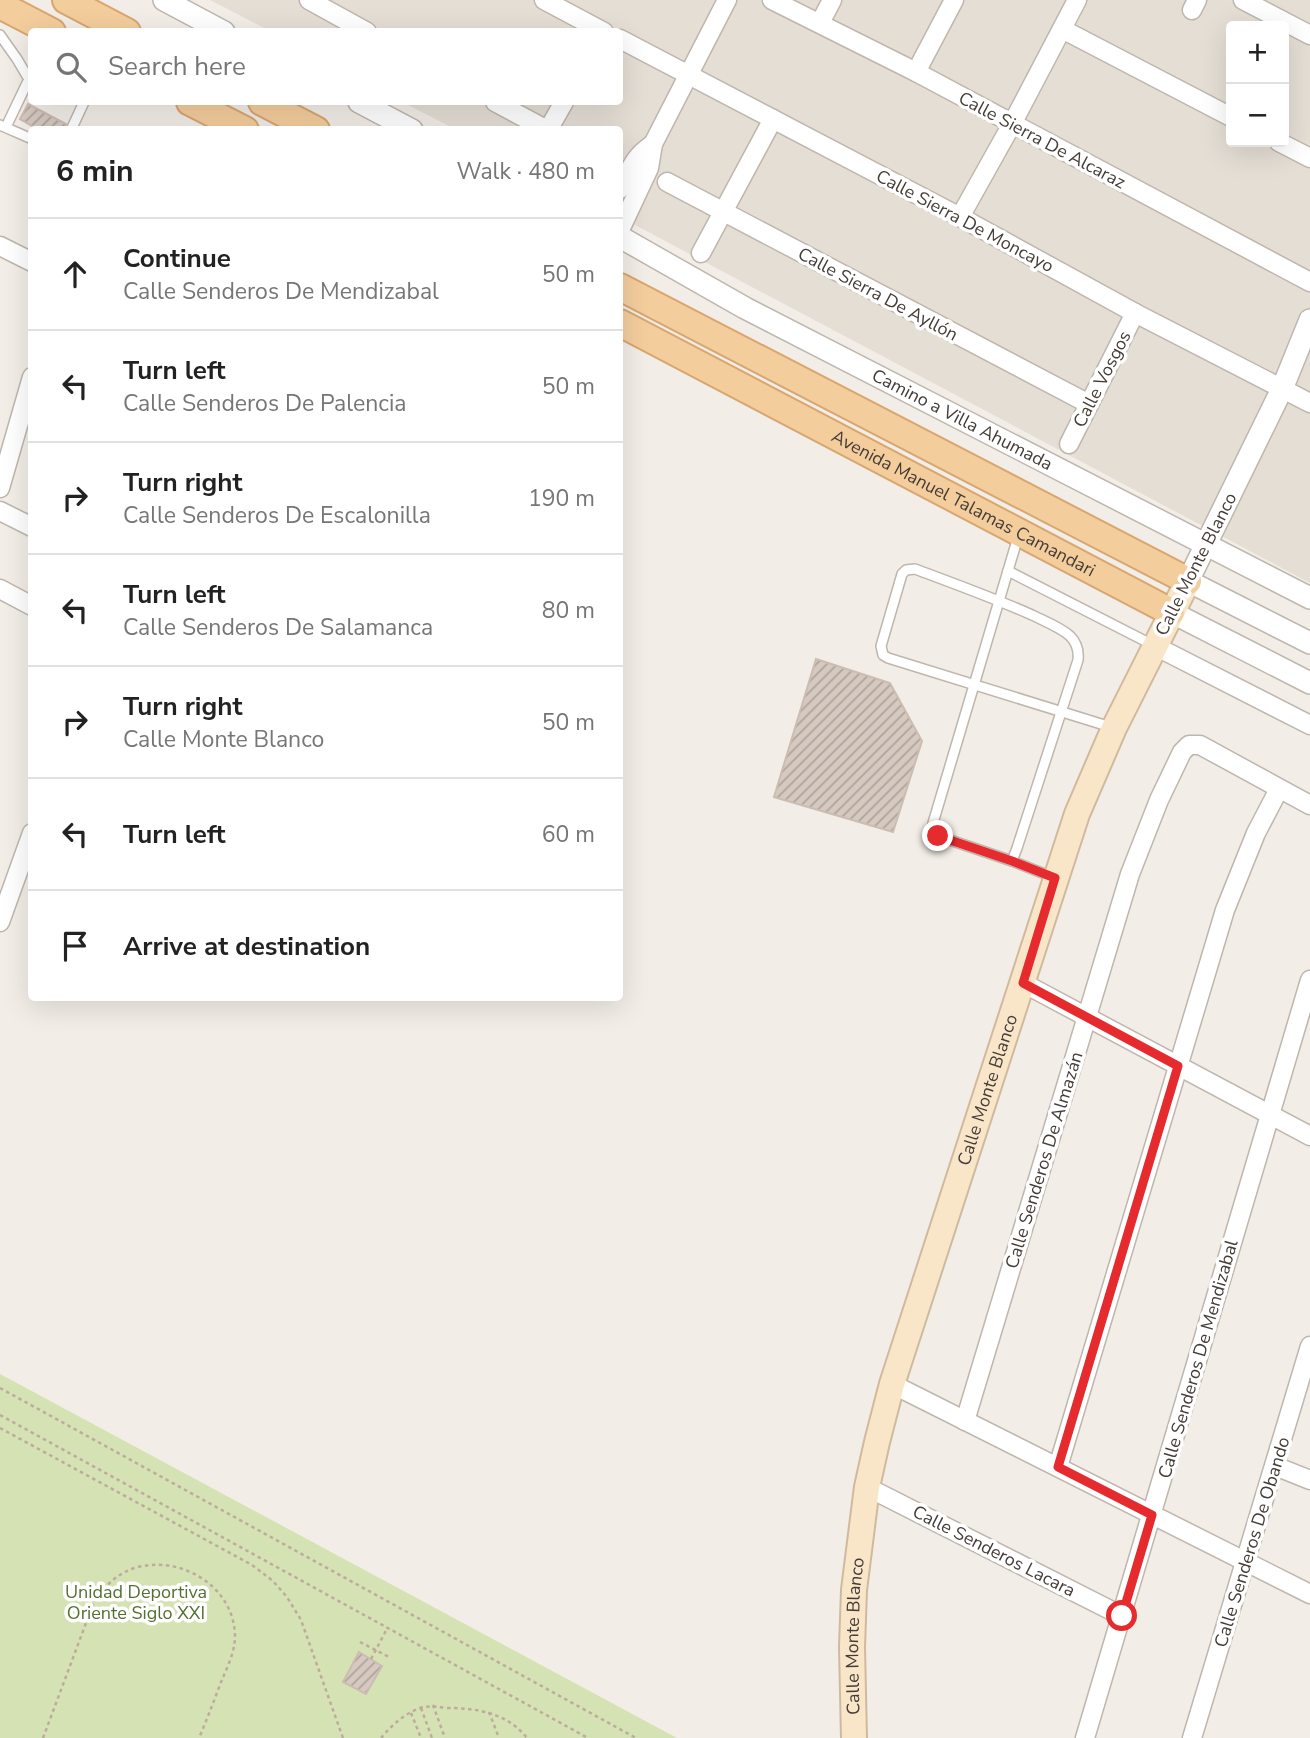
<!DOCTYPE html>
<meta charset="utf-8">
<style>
:root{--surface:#fff;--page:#f2f2f2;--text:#222;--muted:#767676;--line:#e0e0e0}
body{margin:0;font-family:"Nunito Sans",sans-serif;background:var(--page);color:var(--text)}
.controls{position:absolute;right:21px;top:21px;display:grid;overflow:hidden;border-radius:7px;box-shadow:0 7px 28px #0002}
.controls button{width:63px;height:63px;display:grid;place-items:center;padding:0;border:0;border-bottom:2px solid var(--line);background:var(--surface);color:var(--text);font:35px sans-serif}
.stop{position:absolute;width:21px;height:21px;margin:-16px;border:5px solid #e52b2e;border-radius:50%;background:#fff}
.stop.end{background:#e52b2e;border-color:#fff;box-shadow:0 2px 7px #0008}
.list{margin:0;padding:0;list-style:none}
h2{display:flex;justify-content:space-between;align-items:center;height:91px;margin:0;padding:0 28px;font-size:30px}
h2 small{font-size:23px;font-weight:400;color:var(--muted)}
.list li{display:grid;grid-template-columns:46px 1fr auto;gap:21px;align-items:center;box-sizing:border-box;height:112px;padding:0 28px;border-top:2px solid var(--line)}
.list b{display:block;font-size:26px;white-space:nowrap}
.list p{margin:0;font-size:23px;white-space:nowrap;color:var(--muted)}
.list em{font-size:23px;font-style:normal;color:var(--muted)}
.icon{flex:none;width:38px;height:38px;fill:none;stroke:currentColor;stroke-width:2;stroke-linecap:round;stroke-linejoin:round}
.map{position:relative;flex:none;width:1310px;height:1738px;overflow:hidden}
.search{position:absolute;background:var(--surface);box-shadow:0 7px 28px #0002;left:28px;top:28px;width:595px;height:77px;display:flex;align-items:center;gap:18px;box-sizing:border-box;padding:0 24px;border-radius:7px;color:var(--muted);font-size:26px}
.panel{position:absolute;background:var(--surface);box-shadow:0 7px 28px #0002;left:28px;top:126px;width:595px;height:875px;border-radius:7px}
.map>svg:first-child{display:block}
.residential{fill:#e5ded5;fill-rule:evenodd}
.park{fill:#d5e2b3}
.building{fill:url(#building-hatch);stroke:#ccbdb1;stroke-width:2}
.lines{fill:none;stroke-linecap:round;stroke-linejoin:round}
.service-casing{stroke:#bfb6ad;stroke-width:12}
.minor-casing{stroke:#bfb6ad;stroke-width:21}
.tertiary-casing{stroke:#bfb6ad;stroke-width:24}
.secondary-casing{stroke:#d0ba9d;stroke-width:28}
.primary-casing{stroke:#d8a66f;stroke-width:30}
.path{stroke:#bdac9d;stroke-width:2.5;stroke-dasharray:3.5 3.5;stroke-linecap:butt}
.service{stroke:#fff;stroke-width:9}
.minor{stroke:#fff;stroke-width:18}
.tertiary{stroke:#fff;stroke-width:21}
.secondary{stroke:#f9e6c9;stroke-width:24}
.primary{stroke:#f4cd9d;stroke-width:26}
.route{stroke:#e52b2e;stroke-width:9}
.labels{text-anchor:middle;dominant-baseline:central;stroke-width:7;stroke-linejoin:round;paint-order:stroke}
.street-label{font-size:18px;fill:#443c37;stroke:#fff}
.park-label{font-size:18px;fill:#537030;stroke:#fff}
</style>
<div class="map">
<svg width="1310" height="1738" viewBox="0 0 1310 1738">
<defs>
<pattern id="building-hatch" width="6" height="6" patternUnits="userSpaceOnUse" patternTransform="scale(1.75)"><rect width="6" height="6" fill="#d5c9c0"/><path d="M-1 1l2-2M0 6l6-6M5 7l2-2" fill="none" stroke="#aea49d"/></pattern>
</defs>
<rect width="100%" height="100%" fill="#f2ede7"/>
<!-- residential -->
<path class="residential" d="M210,0H1310V583L620,217V130L455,129L402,102H620V32L270,31ZM1231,26H1284V142H1231Z"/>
<!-- park -->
<polygon class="park" points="0,1374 677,1738 0,1738"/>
<!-- building -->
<g class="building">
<polygon points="28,104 66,124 64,130 39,130 20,119"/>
<polygon points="816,659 890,683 922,741 893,832 774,797"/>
<polygon points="359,1652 382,1666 366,1694 343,1682"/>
</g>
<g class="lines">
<!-- service casing -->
<g class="service-casing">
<g id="service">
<polyline points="0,35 17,59 30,81"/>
<polyline points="0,125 32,139"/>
<polyline points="6,127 27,83 32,81"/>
<polyline points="71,130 84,102"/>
<path d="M1018,537C990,632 961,727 933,823C932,829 933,832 938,836L1012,861L1017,848L1078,660C1079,651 1077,643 1070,636C1060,627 1044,621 1032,615C994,598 955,584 915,569L906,570L902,574L881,646L883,655L888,658C963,681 1038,705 1114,728"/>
<polyline points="1008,571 1153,645"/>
<polyline points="1012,861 1055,878"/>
</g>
</g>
<!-- minor casing -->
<g class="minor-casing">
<g id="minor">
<polyline points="309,0 367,32"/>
<polyline points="544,0 604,32"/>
<polyline points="772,0 916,72 1310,282"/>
<polyline points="1243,0 1310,35"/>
<polyline points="1192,10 1197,0"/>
<polyline points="820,23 832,0"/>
<polyline points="1062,29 1231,117"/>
<polyline points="620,39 960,217 1135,313 1310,403"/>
<polyline points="916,72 954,0"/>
<polyline points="495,102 547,130"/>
<polyline points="548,130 564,102"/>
<polyline points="1279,142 1310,158"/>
<polyline points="667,182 1089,404"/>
<path d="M620,189C631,169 633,157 653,144"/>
<polyline points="960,217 1012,124 1077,0"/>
<polyline points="620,230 649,168 653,144 727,0"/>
<polyline points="0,246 32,262"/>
<polyline points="701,253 773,119"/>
<polyline points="1069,444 1135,313"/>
<polyline points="0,488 32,377"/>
<polyline points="0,511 32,527"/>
<polyline points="0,589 32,606"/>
<polyline points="1155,646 1310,725"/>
<polyline points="0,922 32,833"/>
<polyline points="1023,983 1310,1136"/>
<polyline points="892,1384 1310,1594"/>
<polyline points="965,1421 1130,874 1159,800 1182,752 1189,745 1200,745 1310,805"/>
<polyline points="1275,1466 1310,1480"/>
<polyline points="1058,1467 1225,910 1256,833 1279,789"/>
<polyline points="867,1487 1122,1616"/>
<polyline points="1085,1738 1310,980"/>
<polyline points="1192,1738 1310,1346"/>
</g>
</g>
<!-- tertiary casing -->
<g class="tertiary-casing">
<g id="tertiary">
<polyline points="164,0 224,32"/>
<polyline points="359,102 412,130"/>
<path id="s1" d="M620,237L745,308L1310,598"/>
<polyline points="1310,320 1282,389 1188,581 1310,643"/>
<polyline points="1171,612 1310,683"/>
</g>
</g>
<!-- secondary casing -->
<g class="secondary-casing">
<g id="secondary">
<path id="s2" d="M854,1738L852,1647L854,1590L867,1487L877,1442L892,1384L1077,814L1114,728L1188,581"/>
</g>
</g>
<!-- primary casing -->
<g class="primary-casing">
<g id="primary">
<polyline points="66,0 127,32"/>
<polyline points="0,5 52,32"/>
<polyline points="190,102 245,130"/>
<polyline points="262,102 316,130"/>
<polyline points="620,287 1188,581"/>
<path id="s3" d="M620,323L1171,612"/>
</g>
</g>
<!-- path -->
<g class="path">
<polyline points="0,1388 636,1738"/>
<polyline points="0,1415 588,1738"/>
<polyline points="0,1428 252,1565 273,1581 287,1597 301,1620 343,1738"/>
<polyline points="360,1642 389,1657"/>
<polyline points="371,1659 388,1627"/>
<polyline points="433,1705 445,1738"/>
<polyline points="421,1708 432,1738"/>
<polyline points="489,1712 499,1738"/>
<polyline points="411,1713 421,1738"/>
<path d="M43,1738L95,1599C107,1584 119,1572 138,1567C183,1556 234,1587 235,1636C235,1652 227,1668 221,1682C214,1701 207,1719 199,1738"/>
<path d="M381,1738C392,1725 404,1714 420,1708C430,1705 437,1707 447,1708C478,1708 507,1713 527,1738"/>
</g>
<!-- service -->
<use href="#service" class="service"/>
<!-- minor -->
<use href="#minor" class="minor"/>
<!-- tertiary -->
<use href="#tertiary" class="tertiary"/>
<!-- secondary -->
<use href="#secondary" class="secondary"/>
<!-- primary -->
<use href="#primary" class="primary"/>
</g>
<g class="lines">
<!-- route -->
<polyline class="route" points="938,836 1012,861 1055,878 1023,983 1178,1066 1058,1467 1152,1515 1122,1616"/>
</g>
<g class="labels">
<!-- street labels -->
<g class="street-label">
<text transform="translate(1042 140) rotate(28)">Calle Sierra De Alcaraz</text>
<text transform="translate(965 221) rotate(28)">Calle Sierra De Moncayo</text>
<text transform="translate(878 294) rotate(28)">Calle Sierra De Ayllón</text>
<text transform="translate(1102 379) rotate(-63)">Calle Vosgos</text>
<text stroke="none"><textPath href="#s1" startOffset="388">Camino a Villa Ahumada</textPath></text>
<text stroke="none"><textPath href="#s3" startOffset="388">Avenida Manuel Talamas Camandari</textPath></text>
<text transform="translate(1196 564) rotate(-63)">Calle Monte Blanco</text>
<text stroke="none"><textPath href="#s2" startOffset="667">Calle Monte Blanco</textPath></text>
<text transform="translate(1044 1160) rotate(-73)">Calle Senderos De Almazán</text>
<text transform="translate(1198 1359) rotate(-74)">Calle Senderos De Mendizabal</text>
<text transform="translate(1252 1542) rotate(-73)">Calle Senderos De Obando</text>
<text transform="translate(994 1551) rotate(27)">Calle Senderos Lacara</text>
<text stroke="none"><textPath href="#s2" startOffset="102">Calle Monte Blanco</textPath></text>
</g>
<!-- park labels -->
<g class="park-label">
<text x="136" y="1592">Unidad Deportiva<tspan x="136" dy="21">Oriente Siglo XXI</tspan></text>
</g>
</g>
</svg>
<div class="controls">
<button>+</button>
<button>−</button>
</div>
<div class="stop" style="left:1122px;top:1616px"></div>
<div class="stop end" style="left:938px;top:836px"></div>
<div class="search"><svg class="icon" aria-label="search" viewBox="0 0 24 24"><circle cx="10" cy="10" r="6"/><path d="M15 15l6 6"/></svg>Search here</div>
<section class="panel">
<h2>6 min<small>Walk · 480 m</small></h2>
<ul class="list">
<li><svg class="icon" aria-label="ahead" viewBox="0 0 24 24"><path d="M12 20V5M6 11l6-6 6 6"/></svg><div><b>Continue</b><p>Calle Senderos De Mendizabal</p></div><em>50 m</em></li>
<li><svg class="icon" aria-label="left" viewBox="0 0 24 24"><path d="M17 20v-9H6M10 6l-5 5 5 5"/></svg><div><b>Turn left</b><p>Calle Senderos De Palencia</p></div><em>50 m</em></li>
<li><svg class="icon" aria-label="right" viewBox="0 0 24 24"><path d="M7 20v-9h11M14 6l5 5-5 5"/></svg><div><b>Turn right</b><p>Calle Senderos De Escalonilla</p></div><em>190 m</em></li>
<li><svg class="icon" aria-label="left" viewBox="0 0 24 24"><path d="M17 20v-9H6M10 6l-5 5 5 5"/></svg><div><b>Turn left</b><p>Calle Senderos De Salamanca</p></div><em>80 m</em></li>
<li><svg class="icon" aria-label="right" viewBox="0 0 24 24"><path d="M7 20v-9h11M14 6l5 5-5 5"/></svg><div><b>Turn right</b><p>Calle Monte Blanco</p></div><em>50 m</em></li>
<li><svg class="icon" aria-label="left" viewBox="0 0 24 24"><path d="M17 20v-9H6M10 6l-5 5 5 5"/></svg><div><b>Turn left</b></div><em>60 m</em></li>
<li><svg class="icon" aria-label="arrive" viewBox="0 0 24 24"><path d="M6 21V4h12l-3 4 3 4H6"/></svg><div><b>Arrive at destination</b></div></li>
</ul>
</section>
</div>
